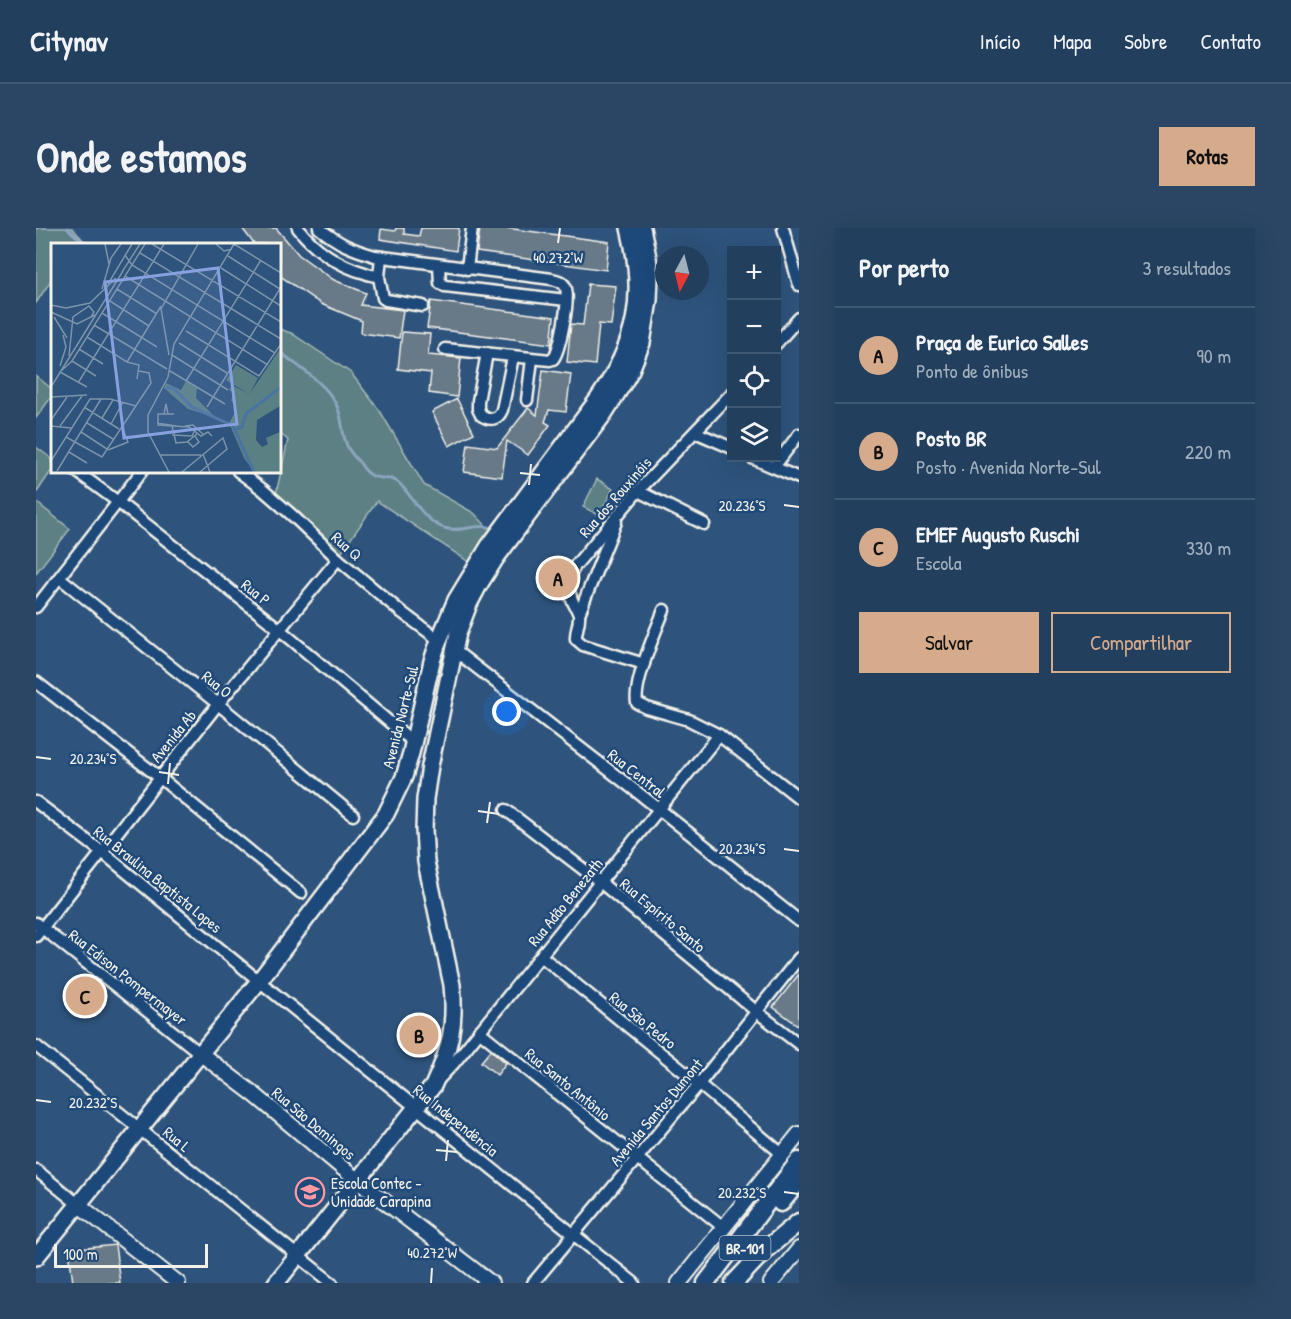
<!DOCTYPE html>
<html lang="pt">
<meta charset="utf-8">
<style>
:root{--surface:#223f5e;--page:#2a4664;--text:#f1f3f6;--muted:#a2afbc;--line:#3f5873;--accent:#d6ab8b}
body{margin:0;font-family:"Patrick Hand",sans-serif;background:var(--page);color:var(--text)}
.controls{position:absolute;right:18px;top:18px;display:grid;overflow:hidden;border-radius:0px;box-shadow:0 6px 24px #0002}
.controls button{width:54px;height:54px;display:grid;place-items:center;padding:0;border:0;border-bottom:2px solid var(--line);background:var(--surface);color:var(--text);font:30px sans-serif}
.compass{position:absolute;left:619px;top:18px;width:54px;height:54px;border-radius:50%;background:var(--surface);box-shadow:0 6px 24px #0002;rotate:187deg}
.scale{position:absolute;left:18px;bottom:15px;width:154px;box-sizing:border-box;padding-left:6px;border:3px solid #f4f1e8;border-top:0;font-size:16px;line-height:21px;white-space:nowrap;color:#f4f1e8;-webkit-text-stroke:4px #1f4a7a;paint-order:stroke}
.you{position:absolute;left:471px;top:484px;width:21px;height:21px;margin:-15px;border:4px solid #fff;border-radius:50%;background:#1a73e8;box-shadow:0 0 0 9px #1a73e833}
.badge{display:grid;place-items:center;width:39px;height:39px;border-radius:50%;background:var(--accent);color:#111;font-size:20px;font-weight:700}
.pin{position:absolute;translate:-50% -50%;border:3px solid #fff;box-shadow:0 2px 6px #0006}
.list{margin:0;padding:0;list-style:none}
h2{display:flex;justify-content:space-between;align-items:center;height:78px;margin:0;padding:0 24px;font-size:26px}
h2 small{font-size:20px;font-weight:400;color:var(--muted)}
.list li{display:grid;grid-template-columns:39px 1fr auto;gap:18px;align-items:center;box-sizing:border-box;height:96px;padding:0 24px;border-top:2px solid var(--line)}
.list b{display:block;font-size:22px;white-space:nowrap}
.list p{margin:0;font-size:20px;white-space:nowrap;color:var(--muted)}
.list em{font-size:20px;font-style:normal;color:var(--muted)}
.actions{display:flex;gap:12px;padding:18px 24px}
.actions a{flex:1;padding:14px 0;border:2px solid var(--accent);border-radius:0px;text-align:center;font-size:21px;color:var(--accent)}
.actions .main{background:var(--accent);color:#111}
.icon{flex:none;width:33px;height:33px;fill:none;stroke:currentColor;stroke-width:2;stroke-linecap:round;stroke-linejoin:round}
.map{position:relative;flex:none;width:763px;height:1055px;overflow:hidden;border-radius:0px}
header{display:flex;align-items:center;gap:36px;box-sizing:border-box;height:84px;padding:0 30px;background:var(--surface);border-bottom:2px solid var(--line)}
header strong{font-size:28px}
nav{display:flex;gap:33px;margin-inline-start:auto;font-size:21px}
.intro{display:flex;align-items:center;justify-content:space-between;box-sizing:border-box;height:144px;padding:0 36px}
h1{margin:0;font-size:42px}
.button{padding:15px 27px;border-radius:0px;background:var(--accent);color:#111;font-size:21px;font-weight:700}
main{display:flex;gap:36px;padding:0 36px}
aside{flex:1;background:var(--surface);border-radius:0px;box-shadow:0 6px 24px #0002}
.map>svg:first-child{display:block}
.green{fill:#5b8084;stroke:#a8b8b6;stroke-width:1.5}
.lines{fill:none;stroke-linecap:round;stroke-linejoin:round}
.stream{stroke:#8da6bf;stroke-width:3}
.building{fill:#687a88;stroke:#f4f1e8;stroke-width:1.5}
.minor-casing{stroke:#f4f1e8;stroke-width:15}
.tertiary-casing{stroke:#f4f1e8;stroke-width:18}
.secondary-casing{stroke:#f4f1e8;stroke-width:20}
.primary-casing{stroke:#f4f1e8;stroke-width:21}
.minor{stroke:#1f4a7a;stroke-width:10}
.tertiary{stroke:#1f4a7a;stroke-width:14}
.secondary{stroke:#1f4a7a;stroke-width:15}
.primary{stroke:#1f4a7a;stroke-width:16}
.ticks{fill:none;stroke:#f4f1e8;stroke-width:2}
.labels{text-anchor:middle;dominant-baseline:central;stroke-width:5;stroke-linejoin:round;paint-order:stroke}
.shield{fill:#1f4a7a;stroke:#b4bfc7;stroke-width:1.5}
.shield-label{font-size:15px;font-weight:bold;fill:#f4f1e8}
.street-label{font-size:16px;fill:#f4f1e8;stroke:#1f4a7a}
.poi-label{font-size:16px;fill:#f4f1e8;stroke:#1f4a7a;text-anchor:start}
.inset-river{fill:none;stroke:#4874a3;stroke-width:3}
.inset-road{fill:none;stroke:#7d93a8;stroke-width:1.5}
.view{fill:#88a0e0;fill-opacity:0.15;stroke:#88a0e0;stroke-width:3}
.inset-edge{fill:none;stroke:#f4f1e8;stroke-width:3}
.ticks-label{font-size:15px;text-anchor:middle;fill:#f4f1e8;stroke:#1f4a7a;stroke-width:5;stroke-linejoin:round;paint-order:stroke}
</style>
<header>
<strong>Citynav</strong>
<nav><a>Início</a><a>Mapa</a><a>Sobre</a><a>Contato</a></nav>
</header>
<div class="intro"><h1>Onde estamos</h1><a class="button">Rotas</a></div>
<main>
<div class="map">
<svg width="763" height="1055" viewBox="0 0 763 1055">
<rect width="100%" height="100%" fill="#2e547d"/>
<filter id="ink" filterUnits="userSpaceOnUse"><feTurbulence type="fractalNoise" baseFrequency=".0167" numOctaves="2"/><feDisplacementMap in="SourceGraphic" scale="12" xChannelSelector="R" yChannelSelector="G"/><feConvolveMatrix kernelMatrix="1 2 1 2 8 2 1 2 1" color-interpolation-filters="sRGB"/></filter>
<g filter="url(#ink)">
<!-- green -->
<g class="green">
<polygon points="0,0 36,0 50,15 49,16 16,16 16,51 0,75"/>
<polygon points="243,101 255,105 315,145 344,183 388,257 438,285 456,304 436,336 341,273 303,328 238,275 252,212 243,205"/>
<polygon points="0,148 16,161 16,168 0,190"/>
<polygon points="0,219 16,231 16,242 1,264 0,263"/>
<polygon points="561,251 577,261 563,287 547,279"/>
<polygon points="0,274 34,301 0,345"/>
</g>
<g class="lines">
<!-- stream -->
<g class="stream">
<polyline points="31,0 46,13 56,16"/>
<path d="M243,123C262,139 289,154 300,176C307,190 305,199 309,212C311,221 318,229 324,235C327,240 332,246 337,248C346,252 356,248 363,255C378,270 387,293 408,300C425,305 436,296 453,299"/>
</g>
</g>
<!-- building -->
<g class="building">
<polygon points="206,0 240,0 263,27 298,52 330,65 325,77 367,82 363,110 325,105 326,93 285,76 243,47 243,16 218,16"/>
<polygon points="360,0 368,0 368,6 383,8 385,0 423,0 420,23 344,11 345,1 359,3"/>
<polygon points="444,0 470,0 573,14 570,42 441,24"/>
<polygon points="552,56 580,58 575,97 563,96 559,137 531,134 535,96 547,97"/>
<polygon points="395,73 518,89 515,116 391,100"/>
<polygon points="366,104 394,106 392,127 425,130 421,169 393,165 395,145 362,141"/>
<polygon points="507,142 535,146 530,184 513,182 509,194 514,197 492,227 471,213 466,249 428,244 432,216 461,220 492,180 501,187"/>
<polygon points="421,171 438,205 413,218 396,184"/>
<polygon points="763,746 763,798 737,779"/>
<polygon points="455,822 470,835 461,847 445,834"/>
<polygon points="79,1017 84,1055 37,1055 33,1022"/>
</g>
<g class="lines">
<!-- minor casing -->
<g class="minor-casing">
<g id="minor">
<path d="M262,0C278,21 303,38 329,45C333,47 338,47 343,49L345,29"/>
<path d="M283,0C303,16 315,21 339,28L516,51C521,52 526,53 529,58C535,68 524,122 517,131L514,132L409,121"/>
<polyline points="747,0 763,57"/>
<polyline points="403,37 404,55 409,58 530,72"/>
<polyline points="431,41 436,0"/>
<polyline points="343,49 347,70 350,72 387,78"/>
<polyline points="740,116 763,90"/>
<path d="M451,125L442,173V181L445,187C454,193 462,192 466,182L477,129"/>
<polyline points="491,172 496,131"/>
<polyline points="659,204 696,220"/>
<polyline points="716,230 763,250"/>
<polyline points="738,239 763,206"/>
<polyline points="40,243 82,274 243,401 377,514"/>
<polyline points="202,243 226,261 257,288 302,331 364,383 403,412"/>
<polyline points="602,263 668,296"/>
<polyline points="24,350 182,476 317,587"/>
<polyline points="0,379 106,243"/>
<path d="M628,382C620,402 597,455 601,475L611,480L653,492L683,507L763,570"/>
<polyline points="543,386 580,294"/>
<polyline points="418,422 623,581 763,693"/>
<path d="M608,436L547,417L540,411C539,403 544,396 543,387C542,383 539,378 537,374C531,361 531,351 539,338L602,263L696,165"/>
<polyline points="0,454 123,549 265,665"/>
<polyline points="0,574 66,624 223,753 598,1055"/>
<polyline points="470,582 564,654 721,784 763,816"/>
<polyline points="0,695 165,826"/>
<polyline points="0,708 182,476 302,331"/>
<polyline points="505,728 663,856 746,926"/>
<polyline points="443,803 687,999"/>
<polyline points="0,818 296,1055"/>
<polyline points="403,851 418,835 683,507"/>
<polyline points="0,942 43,977"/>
<polyline points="497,1055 663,856 763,730"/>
</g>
</g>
<!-- tertiary casing -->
<g class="tertiary-casing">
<g id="tertiary">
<polyline points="165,826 219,867 322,953 455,1055"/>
<polyline points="43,977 142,1055"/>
<polyline points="643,1055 763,906"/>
<polyline points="735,1055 763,1021"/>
</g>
</g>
<!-- secondary casing -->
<g class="secondary-casing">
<g id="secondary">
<path d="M0,1029L223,753L350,586L368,549L375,525L396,433L403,412L420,372L453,318L562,171C601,114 610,68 593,0"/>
<path d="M240,1055L397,858C414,822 420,797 416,757L390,634L388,602L389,571L394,538L422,405L433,376L443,357L460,330L568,186L587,156L595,142L606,115L613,72L614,47L612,29L606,0"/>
</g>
</g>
<!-- primary casing -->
<g class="primary-casing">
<g id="primary">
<polyline points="745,975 763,953"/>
<polyline points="670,1055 763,933"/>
<polyline points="698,1055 729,1022 763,994"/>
</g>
</g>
<!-- minor -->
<use href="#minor" class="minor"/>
<!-- tertiary -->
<use href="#tertiary" class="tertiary"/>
<!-- secondary -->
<use href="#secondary" class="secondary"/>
<!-- primary -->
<use href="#primary" class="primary"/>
</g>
</g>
<!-- ticks -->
<path class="ticks" d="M522,15L524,0M484,245L504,247M493,257L495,236M748,277L763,279M0,529L15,531M123,544L143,547M132,556L134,535M442,583L463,586M451,595L454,574M748,621L763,623M0,872L15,874M400,922L421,924M410,933L412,912M748,964L763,966M395,1055L396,1040"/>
<!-- icons -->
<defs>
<g id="school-ring" transform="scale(1.5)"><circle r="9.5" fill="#1f4a7a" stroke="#ff9aa2" stroke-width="1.5"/><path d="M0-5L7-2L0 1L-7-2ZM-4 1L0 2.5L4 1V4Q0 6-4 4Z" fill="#ff9aa2"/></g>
</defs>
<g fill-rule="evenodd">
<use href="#school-ring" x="274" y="964"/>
</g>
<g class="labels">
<!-- shield labels -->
<rect class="shield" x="683.5" y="1008" width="51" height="24" rx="4.5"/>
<g class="shield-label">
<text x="709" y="1020">BR-101</text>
</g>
<!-- street labels -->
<g class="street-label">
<text transform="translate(579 269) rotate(-49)">Rua dos Rouxinóis</text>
<text transform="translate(311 318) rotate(42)">Rua Q</text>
<text transform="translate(220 364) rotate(38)">Rua P</text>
<text transform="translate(181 456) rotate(39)">Rua O</text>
<text transform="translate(364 489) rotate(-76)">Avenida Norte-Sul</text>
<text transform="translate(137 508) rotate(-51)">Avenida Ab</text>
<text transform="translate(601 545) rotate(38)">Rua Central</text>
<text transform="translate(122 651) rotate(39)">Rua Braulina Baptista Lopes</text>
<text transform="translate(529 674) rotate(-51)">Rua Adão Benezath</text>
<text transform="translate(627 687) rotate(40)">Rua Espírito Santo</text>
<text transform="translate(92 749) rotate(38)">Rua Edison Pompermayer</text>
<text transform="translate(607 792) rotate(39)">Rua São Pedro</text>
<text transform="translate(532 856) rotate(39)">Rua Santo Antônio</text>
<text transform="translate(620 884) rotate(-50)">Avenida Santos Dumont</text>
<text transform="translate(420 892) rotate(39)">Rua Independência</text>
<text transform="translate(278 895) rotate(40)">Rua São Domingos</text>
<text transform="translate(141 911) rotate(39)">Rua L</text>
</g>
<!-- poi labels -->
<g class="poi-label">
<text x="295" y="955">Escola Contec -<tspan x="295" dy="18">Unidade Carapina</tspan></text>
</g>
</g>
<!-- overview -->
<g transform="translate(15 15)">
<rect width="230" height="230" fill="#2e547d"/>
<path d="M229,106V163L206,177L205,197L211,204L217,201L215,195L229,189V229H203L193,215L178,180L186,166L180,157L184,150L178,147L181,142L198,151L175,137L185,122L207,135L199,150ZM135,138L146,145L145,155L164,174L137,166L113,145L115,140L130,147Z" fill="#5b8084"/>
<path class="inset-river" d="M115,145H122L141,164L182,183L203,229M185,186L191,184L195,171L230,144"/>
<path class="inset-road" d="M54,1L58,21M101,1L230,79M165,1L173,8L181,6M183,1L230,30M89,10L230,96M74,12L81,22L224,110M177,13L229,46M170,25L230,63M71,29L89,1M74,33L217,122M57,41L81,1M51,46L60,15L70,1M66,46L106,71M59,58L98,83M0,62L15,65L39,60L65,35M0,69L26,81L44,72M51,70L106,104M3,74L16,95M43,82L116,126M135,88L208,133L230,101M36,94L76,119L88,122L86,136M128,100L176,130M28,106L52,121M118,112L110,66L147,1M121,112L177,147M18,113L22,74L38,63L43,69L40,74M21,118L45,133M76,119L110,63M9,123L15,104L12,92M119,128L174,161M135,138L210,17M27,140L113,1M0,144L72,28M36,144L9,129L21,118L94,1M0,154L36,152M33,164L68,186M156,164L230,44M113,171L115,161L117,171M123,171H107V182L138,184L150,193L157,189L161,193M51,175L62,157M0,177L16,154M36,180L62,196M106,180L125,183M60,181L72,159M0,183L20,185M9,183L31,153M121,183L125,200L136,199L147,190M134,183L142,182L153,192M30,189L56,206M121,192L141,193L144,187M15,194L51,214L100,140L98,130L88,128M137,199L142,204L148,199L144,193M57,207L77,199L71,184M18,209L36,220M152,211L159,229M110,212H150M0,218L39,156H59L85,163M6,228L50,156M118,229L97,189V172L117,134L123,101L183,1M131,229L172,195L176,206L149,229"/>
<path class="view" d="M167,25L186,181L73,195L54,39Z"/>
<rect width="230" height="230" class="inset-edge"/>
</g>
<g class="ticks-label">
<text x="522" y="35">40.272°W</text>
<text x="706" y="283">20.236°S</text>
<text x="57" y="536">20.234°S</text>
<text x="706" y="626">20.234°S</text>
<text x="57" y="880">20.232°S</text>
<text x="706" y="970">20.232°S</text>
<text x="396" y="1030">40.272°W</text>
</g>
</svg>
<div class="controls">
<button>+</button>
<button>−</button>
<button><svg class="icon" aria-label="locate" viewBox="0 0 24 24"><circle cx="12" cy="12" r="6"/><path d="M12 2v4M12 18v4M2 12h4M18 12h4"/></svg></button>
<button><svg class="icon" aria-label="layers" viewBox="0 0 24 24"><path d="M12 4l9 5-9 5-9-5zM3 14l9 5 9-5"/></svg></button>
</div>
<svg class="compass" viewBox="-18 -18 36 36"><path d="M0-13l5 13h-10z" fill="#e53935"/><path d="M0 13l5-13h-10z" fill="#a2afbc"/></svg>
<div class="scale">100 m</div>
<div class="you"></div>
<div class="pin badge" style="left:522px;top:350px">A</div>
<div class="pin badge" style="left:383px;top:807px">B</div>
<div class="pin badge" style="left:49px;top:768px">C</div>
</div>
<aside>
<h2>Por perto<small>3 resultados</small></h2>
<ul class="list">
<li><span class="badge">A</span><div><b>Praça de Eurico Salles</b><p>Ponto de ônibus</p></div><em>90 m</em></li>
<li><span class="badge">B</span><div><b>Posto BR</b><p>Posto · Avenida Norte-Sul</p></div><em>220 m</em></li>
<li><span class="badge">C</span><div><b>EMEF Augusto Ruschi</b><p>Escola</p></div><em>330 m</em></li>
</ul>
<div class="actions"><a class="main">Salvar</a><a>Compartilhar</a></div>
</aside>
</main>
